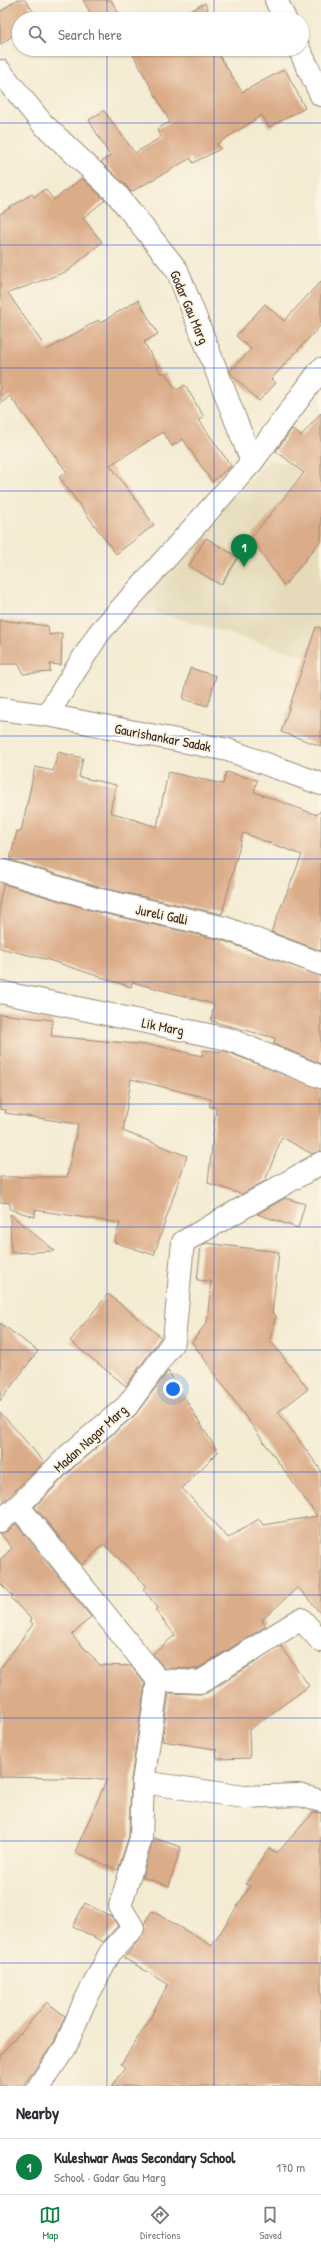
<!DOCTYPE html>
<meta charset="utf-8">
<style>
:root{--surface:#fff;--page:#f2f2f3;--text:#2b2b33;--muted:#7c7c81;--line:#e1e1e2;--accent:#0b8043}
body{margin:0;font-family:"Patrick Hand",sans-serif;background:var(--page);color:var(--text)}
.you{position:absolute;left:173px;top:1389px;width:14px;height:14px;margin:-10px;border:3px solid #fff;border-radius:50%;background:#1a73e8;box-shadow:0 0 0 6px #1a73e833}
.badge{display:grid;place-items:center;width:26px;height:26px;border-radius:50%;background:var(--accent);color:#fff;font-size:13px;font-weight:700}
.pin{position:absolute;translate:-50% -33px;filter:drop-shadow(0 1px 2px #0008)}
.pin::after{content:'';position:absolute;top:21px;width:14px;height:12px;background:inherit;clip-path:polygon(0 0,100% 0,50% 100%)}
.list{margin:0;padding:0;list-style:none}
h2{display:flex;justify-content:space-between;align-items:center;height:52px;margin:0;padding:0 16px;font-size:17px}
h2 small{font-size:13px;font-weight:400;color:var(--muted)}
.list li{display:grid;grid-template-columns:26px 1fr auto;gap:12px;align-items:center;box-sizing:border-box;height:56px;padding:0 16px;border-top:1px solid var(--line)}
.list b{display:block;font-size:15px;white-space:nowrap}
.list p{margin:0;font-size:13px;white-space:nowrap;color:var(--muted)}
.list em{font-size:13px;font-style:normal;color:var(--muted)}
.icon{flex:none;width:22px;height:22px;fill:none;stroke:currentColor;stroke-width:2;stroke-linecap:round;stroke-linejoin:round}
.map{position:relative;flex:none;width:321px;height:2086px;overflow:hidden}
.search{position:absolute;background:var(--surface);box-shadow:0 1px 3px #0004;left:12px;right:12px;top:12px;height:44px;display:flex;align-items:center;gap:10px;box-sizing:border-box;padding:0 14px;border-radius:22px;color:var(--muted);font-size:15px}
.sheet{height:108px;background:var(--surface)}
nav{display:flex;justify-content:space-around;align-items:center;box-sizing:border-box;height:56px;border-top:1px solid var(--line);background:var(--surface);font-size:11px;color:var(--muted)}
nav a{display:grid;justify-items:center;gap:2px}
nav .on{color:var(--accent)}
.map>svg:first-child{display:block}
.built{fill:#e5dbba}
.building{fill:#dbac88}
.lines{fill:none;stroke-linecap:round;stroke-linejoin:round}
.street-casing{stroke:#988a78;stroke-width:24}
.street{stroke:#fff;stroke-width:22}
.grid{fill:none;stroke:#1d4ed8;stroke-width:1;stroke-opacity:0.55}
.labels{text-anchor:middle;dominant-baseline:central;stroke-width:4;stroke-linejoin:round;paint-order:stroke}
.street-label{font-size:14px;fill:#3b2a1e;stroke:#fcf5e5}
</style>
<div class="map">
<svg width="321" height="2086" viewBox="0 0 321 2086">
<rect width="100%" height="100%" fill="#fcf5e5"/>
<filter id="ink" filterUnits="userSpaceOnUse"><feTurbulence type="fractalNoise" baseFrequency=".025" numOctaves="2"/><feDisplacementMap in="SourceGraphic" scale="8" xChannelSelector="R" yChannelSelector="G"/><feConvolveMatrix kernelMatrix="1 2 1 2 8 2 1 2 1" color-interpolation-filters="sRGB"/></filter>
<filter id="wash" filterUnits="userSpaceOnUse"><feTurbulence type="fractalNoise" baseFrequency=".012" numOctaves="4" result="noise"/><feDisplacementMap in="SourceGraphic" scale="16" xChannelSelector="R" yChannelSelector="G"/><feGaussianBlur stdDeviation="0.9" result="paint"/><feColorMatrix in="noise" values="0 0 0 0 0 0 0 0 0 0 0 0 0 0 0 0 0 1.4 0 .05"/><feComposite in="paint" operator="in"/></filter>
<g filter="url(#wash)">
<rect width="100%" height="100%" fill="#f4ebd3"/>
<!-- built -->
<polygon class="built" points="269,459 321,473 321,661 135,606 200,529"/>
<g id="blocks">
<!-- building -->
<g class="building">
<polygon points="16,0 25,0 38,18 19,19 19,31 0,45 0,12"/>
<polygon points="83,0 111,0 122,19 94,19"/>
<polygon points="205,3 211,19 176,19"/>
<polygon points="130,49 215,49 242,92 285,69 305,108 269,127 262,115 217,144 220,149 193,163 191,158 131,192 125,184 101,162 110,156 89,120 104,111 135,153 161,137 157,129 170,122"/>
<polygon points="82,178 105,200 83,218 102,242 68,271 8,293 47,350 98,320 100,323 138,300 158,334 144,342 161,374 164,372 177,390 185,385 204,417 199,420 231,466 212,482 183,439 172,446 163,432 110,465 154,525 116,554 59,477 67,472 10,396 0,404 0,214 32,194 34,197 45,189 54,200"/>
<polygon points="321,281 321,325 271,379 276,383 259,401 232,375 230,371 251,349 236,336 265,304 284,321"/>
<polygon points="321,413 321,540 284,586 251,538 304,473 276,451 292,429 301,436"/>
<polygon points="206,538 238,557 221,585 189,566"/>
<polygon points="0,620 48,626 49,635 62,633 61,665 50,664 50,672 23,674 19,664 0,664"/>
<polygon points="316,627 321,628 321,746 281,732"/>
<polygon points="190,668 216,676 208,706 183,699"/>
<polygon points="58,752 83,758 79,777 116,785 110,812 157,827 168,772 223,784 226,772 257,780 254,792 317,815 321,810 321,951 271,932 302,855 243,833 222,914 99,887 10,860 17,831 21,832 35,767 53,771"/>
<polygon points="4,884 93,911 221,940 321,976 321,1064 274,1044 275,1038 211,1021 214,1004 132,982 131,987 49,960 0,948 0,898"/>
<polygon points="0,1014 53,1020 51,1036 158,1046 202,1056 203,1050 227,1052 321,1089 321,1151 312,1154 282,1137 265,1181 241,1194 208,1183 216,1108 209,1106 211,1099 131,1079 123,1131 187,1156 154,1255 114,1242 120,1223 35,1210 35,1217 10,1209 10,1203 0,1202 0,1177 67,1177 78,1124 5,1113 6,1110 0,1109"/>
<polygon points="285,1198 305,1204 298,1228 257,1214"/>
<polygon points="10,1214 55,1251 11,1253"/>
<polygon points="206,1243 279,1252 272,1314 276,1315 270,1340 308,1389 278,1412 321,1470 321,1614 298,1587 262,1620 266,1626 197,1669 164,1668 153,1654 175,1635 155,1610 158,1608 143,1589 147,1586 104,1544 82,1565 35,1507 77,1464 135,1415 168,1371 218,1452 182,1488 228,1538 259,1519 263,1525 317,1516 192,1342 207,1322 211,1281 197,1280 201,1246"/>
<polygon points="108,1294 161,1337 126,1386 70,1341"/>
<polygon points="0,1323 38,1351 0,1401"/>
<polygon points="0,1412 44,1462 0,1505"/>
<polygon points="16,1524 91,1617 72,1635 100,1665 131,1666 145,1684 131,1780 129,1836 118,1870 75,1852 107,1779 0,1777 0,1669 33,1624 30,1621 32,1620 11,1598 13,1596 0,1583 0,1560 12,1548 0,1533 8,1531"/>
<polygon points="281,1646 309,1686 249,1730 250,1758 217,1759 216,1749 162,1741 169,1693 199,1694 207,1693"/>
<polygon points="314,1812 321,1813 321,2086 112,2086 126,2067 121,2064 148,2022 168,1984 124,1958 142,1936 145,1930 144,1924 152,1911 212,1946 250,1886 246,1884 269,1848 277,1853"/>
<polygon points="154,1838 181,1847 169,1886 142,1877"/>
<polygon points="85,1903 112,1917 118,1926 103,1942 73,1926"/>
<polygon points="47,2002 65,2016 54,2042 23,2086 0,2086 0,2055 19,2033 20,2034"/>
</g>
</g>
</g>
<g filter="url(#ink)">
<use href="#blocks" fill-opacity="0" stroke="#988a78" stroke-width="1"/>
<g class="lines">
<!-- street casing -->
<g class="street-casing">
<g id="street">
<polyline points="276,0 285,19"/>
<polyline points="299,49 321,95"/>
<polyline points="0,71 42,123 115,192 177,270 252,462 321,369"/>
<polyline points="0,709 47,715 228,750 321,784"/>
<polyline points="47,715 99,633 252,462"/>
<polyline points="0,870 96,899 225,928 321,964"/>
<polyline points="0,992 228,1039 321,1077"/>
<polyline points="18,1506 158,1680 143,1782 141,1838 120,1906 133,1928 110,1953 83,2005 65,2048 39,2086"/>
<polyline points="0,1521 18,1506 69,1455 127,1406 174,1341 183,1242 321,1163"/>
<polyline points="158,1680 200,1682 301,1619 321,1641"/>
<polyline points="143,1782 244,1797 299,1795 321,1801"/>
</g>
</g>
<!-- street -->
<use href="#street" class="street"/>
</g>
</g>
<!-- grid -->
<path class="grid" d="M107,0V19M214,0V19M107,49V2086M214,49V2086M0,123H321M0,245H321M0,368H321M0,491H321M0,614H321M0,736H321M0,859H321M0,982H321M0,1104H321M0,1227H321M0,1350H321M0,1472H321M0,1595H321M0,1718H321M0,1841H321M0,1963H321"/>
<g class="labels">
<!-- street labels -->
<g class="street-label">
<text transform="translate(190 307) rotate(67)">Godar Gau Marg</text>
<text transform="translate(163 737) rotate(11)">Gaurishankar Sadak</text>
<text transform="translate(162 914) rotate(12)">Jureli Galli</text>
<text transform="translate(163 1026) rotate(11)">Lik Marg</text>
<text transform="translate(90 1438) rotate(-42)">Madan Nagar Marg</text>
</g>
</g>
</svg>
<div class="you"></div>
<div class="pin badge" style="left:244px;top:567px">1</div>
<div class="search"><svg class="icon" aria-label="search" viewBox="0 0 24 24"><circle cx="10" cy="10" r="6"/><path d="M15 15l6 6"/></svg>Search here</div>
</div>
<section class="sheet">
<h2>Nearby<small></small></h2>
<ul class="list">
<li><span class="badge">1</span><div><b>Kuleshwar Awas Secondary School</b><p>School · Godar Gau Marg</p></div><em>170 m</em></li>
</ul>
</section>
<nav>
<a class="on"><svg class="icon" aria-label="map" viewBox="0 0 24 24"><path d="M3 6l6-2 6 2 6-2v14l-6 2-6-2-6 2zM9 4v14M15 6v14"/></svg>Map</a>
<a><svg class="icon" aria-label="directions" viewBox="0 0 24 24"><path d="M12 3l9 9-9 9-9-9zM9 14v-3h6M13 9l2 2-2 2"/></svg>Directions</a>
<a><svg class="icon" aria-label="saved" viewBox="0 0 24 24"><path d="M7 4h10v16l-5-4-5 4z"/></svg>Saved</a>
</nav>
